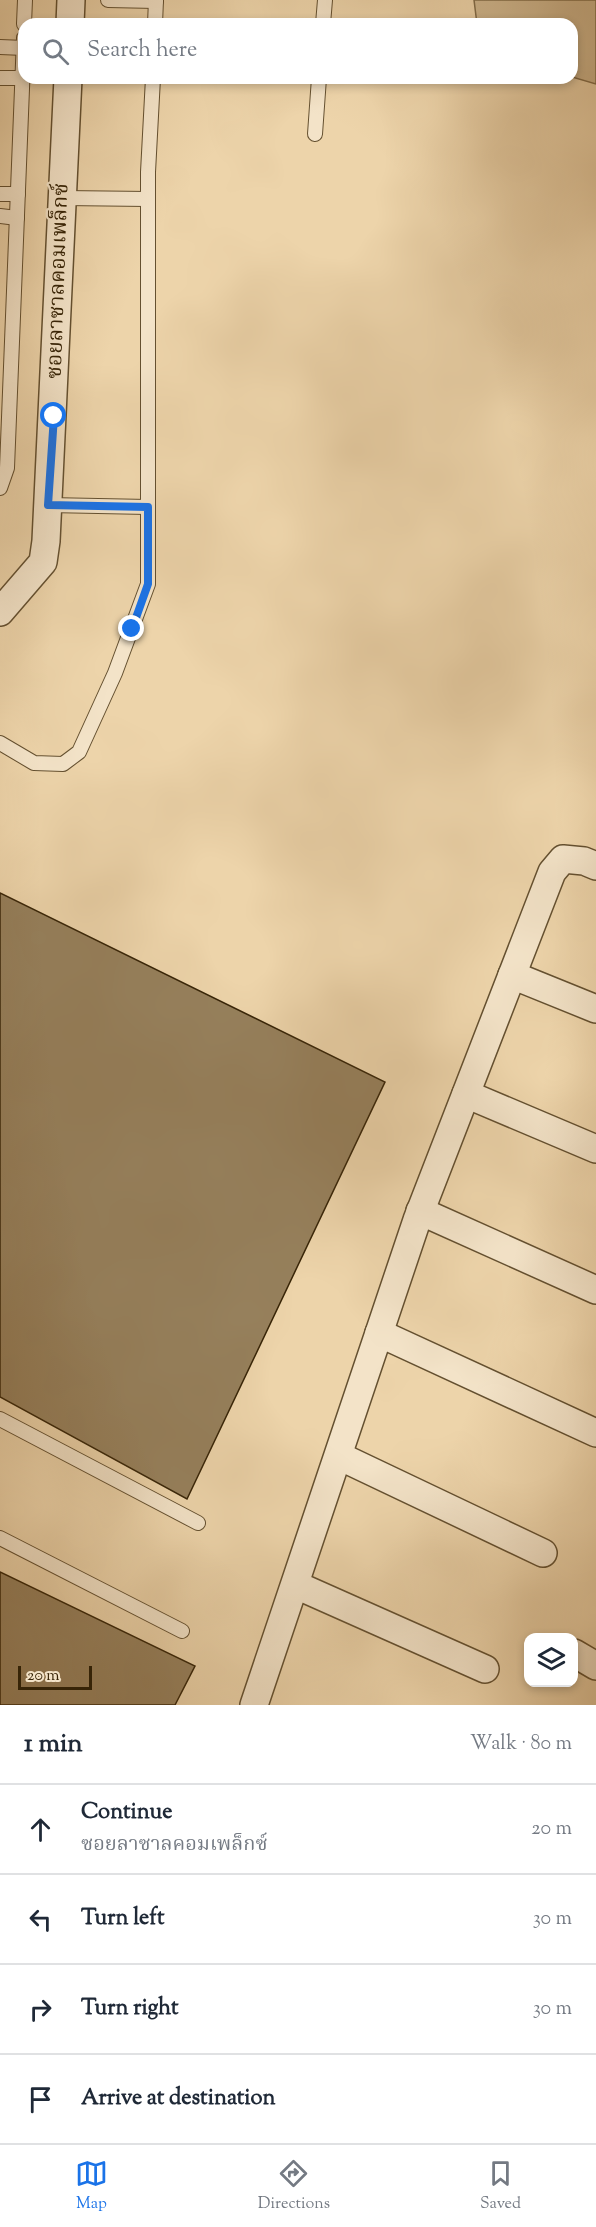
<!DOCTYPE html>
<meta charset="utf-8">
<style>
:root{--surface:#fff;--page:#f6f6f7;--text:#1f2937;--muted:#747a83;--line:#e0e1e3;--accent:#1a73e8}
body{margin:0;font-family:"Sorts Mill Goudy","Noto Serif Thai",serif;background:var(--page);color:var(--text)}
.controls{position:absolute;right:18px;bottom:18px;display:grid;overflow:hidden;border-radius:12px;box-shadow:0 3px 9px #0003}
.controls button{width:54px;height:54px;display:grid;place-items:center;padding:0;border:0;border-bottom:2px solid var(--line);background:var(--surface);color:var(--text);font:30px sans-serif}
.scale{position:absolute;left:18px;bottom:15px;width:74px;box-sizing:border-box;padding-left:6px;border:3px solid #372407;border-top:0;font-size:16px;line-height:21px;white-space:nowrap;color:#372407;-webkit-text-stroke:4px #f3e3c8;paint-order:stroke}
.stop{position:absolute;width:18px;height:18px;margin:-14px;border:4px solid #1a73e8;border-radius:50%;background:#fff}
.stop.end{background:#1a73e8;border-color:#fff;box-shadow:0 2px 6px #0008}
.list{margin:0;padding:0;list-style:none}
h2{display:flex;justify-content:space-between;align-items:center;height:78px;margin:0;padding:0 24px;font-size:26px}
h2 small{font-size:20px;font-weight:400;color:var(--muted)}
.list li{display:grid;grid-template-columns:39px 1fr auto;gap:18px;align-items:center;box-sizing:border-box;height:90px;padding:0 24px;border-top:2px solid var(--line)}
.list b{display:block;font-size:22px;white-space:nowrap}
.list p{margin:0;font-size:20px;white-space:nowrap;color:var(--muted)}
.list em{font-size:20px;font-style:normal;color:var(--muted)}
.icon{flex:none;width:33px;height:33px;fill:none;stroke:currentColor;stroke-width:2;stroke-linecap:round;stroke-linejoin:round}
.map{position:relative;flex:none;width:596px;height:1705px;overflow:hidden}
.search{position:absolute;background:var(--surface);box-shadow:0 3px 9px #0003;left:18px;right:18px;top:18px;height:66px;display:flex;align-items:center;gap:15px;box-sizing:border-box;padding:0 21px;border-radius:18px;color:var(--muted);font-size:22px}
.sheet{height:438px;background:var(--surface)}
nav{display:flex;justify-content:space-around;align-items:center;box-sizing:border-box;height:84px;border-top:2px solid var(--line);background:var(--surface);font-size:16px;color:var(--muted)}
nav a{display:grid;justify-items:center;gap:3px}
nav .on{color:var(--accent)}
.map>svg:first-child{display:block}
.green{fill:#ceb68e;stroke:#826d4a;stroke-width:1.5}
.building{fill:#96805c;stroke:#372407;stroke-width:1.5}
.lines{fill:none;stroke-linecap:round;stroke-linejoin:round}
.lane-casing{stroke:#645030;stroke-width:16}
.street-casing{stroke:#645030;stroke-width:30}
.lane{stroke:#f3e3c8;stroke-width:14}
.street{stroke:#f3e3c8;stroke-width:27}
.route{stroke:#1a73e8;stroke-width:8}
.labels{text-anchor:middle;dominant-baseline:central;stroke-width:4.5;stroke-linejoin:round;paint-order:stroke}
.street-label{font-size:21px;fill:#372407;stroke:#f3e3c8}
</style>
<div class="map">
<svg width="596" height="1705" viewBox="0 0 596 1705">
<rect width="100%" height="100%" fill="#edd4aa"/>
<filter id="stains"><feTurbulence type="fractalNoise" baseFrequency=".00333" numOctaves="4"/><feColorMatrix values="0 0 0 0 .2 0 0 0 0 .09 0 0 0 0 .02 0 0 0 .5 -.17"/></filter>
<radialGradient id="worn" r=".72"><stop offset=".6" stop-color="#630" stop-opacity="0"/><stop offset="1" stop-color="#630" stop-opacity=".3"/></radialGradient>
<!-- green -->
<polygon class="green" points="474,0 596,0 596,84 572,77 572,24 477,24"/>
<!-- building -->
<g class="building">
<polygon points="0,893 385,1082 187,1499 0,1397"/>
<polygon points="0,1572 195,1666 175,1705 0,1705"/>
</g>
<g class="lines">
<!-- lane casing -->
<g class="lane-casing">
<g id="lane">
<polyline points="108,0 156,1"/>
<polyline points="24,24 25,0"/>
<polyline points="155,24 156,0"/>
<polyline points="323,24 325,0"/>
<polyline points="0,47 24,48"/>
<polyline points="0,78 22,78"/>
<polyline points="315,134 319,78"/>
<polyline points="0,194 18,194"/>
<polyline points="63,198 148,199"/>
<polyline points="0,216 17,218"/>
<polyline points="0,488 7,468 24,38"/>
<polyline points="48,505 148,507"/>
<polyline points="0,743 34,763 63,764 79,752 115,673 148,584 148,172 153,78"/>
<polyline points="0,1419 198,1523"/>
<polyline points="0,1538 182,1631"/>
</g>
</g>
<!-- street casing -->
<g class="street-casing">
<g id="street">
<polyline points="70,24 71,0"/>
<polyline points="0,612 43,562 46,541 68,78"/>
<polyline points="512,975 596,1009"/>
<polyline points="466,1094 596,1149"/>
<polyline points="420,1211 596,1290"/>
<polyline points="379,1333 596,1433"/>
<polyline points="339,1456 543,1553"/>
<polyline points="296,1585 485,1669"/>
<polyline points="574,1653 596,1666"/>
<polyline points="254,1705 417,1220 552,872 563,859 584,861 596,866"/>
</g>
</g>
<!-- lane -->
<use href="#lane" class="lane"/>
<!-- street -->
<use href="#street" class="street"/>
</g>
<g class="lines">
<!-- route -->
<polyline class="route" points="54,416 48,505 148,507 148,584 132,629"/>
</g>
<g class="labels">
<!-- street labels -->
<g class="street-label">
<text transform="translate(59 281) rotate(-88)">ซอยลาซาลคอมเพล็กซ์</text>
</g>
</g>
<rect width="100%" height="100%" filter="url(#stains)"/>
<rect width="100%" height="100%" fill="url(#worn)"/>
</svg>
<div class="controls">
<button><svg class="icon" aria-label="layers" viewBox="0 0 24 24"><path d="M12 4l9 5-9 5-9-5zM3 14l9 5 9-5"/></svg></button>
</div>
<div class="scale">20 m</div>
<div class="stop" style="left:54px;top:416px"></div>
<div class="stop end" style="left:132px;top:629px"></div>
<div class="search"><svg class="icon" aria-label="search" viewBox="0 0 24 24"><circle cx="10" cy="10" r="6"/><path d="M15 15l6 6"/></svg>Search here</div>
</div>
<section class="sheet">
<h2>1 min<small>Walk · 80 m</small></h2>
<ul class="list">
<li><svg class="icon" aria-label="ahead" viewBox="0 0 24 24"><path d="M12 20V5M6 11l6-6 6 6"/></svg><div><b>Continue</b><p>ซอยลาซาลคอมเพล็กซ์</p></div><em>20 m</em></li>
<li><svg class="icon" aria-label="left" viewBox="0 0 24 24"><path d="M17 20v-9H6M10 6l-5 5 5 5"/></svg><div><b>Turn left</b></div><em>30 m</em></li>
<li><svg class="icon" aria-label="right" viewBox="0 0 24 24"><path d="M7 20v-9h11M14 6l5 5-5 5"/></svg><div><b>Turn right</b></div><em>30 m</em></li>
<li><svg class="icon" aria-label="arrive" viewBox="0 0 24 24"><path d="M6 21V4h12l-3 4 3 4H6"/></svg><div><b>Arrive at destination</b></div></li>
</ul>
</section>
<nav>
<a class="on"><svg class="icon" aria-label="map" viewBox="0 0 24 24"><path d="M3 6l6-2 6 2 6-2v14l-6 2-6-2-6 2zM9 4v14M15 6v14"/></svg>Map</a>
<a><svg class="icon" aria-label="directions" viewBox="0 0 24 24"><path d="M12 3l9 9-9 9-9-9zM9 14v-3h6M13 9l2 2-2 2"/></svg>Directions</a>
<a><svg class="icon" aria-label="saved" viewBox="0 0 24 24"><path d="M7 4h10v16l-5-4-5 4z"/></svg>Saved</a>
</nav>
